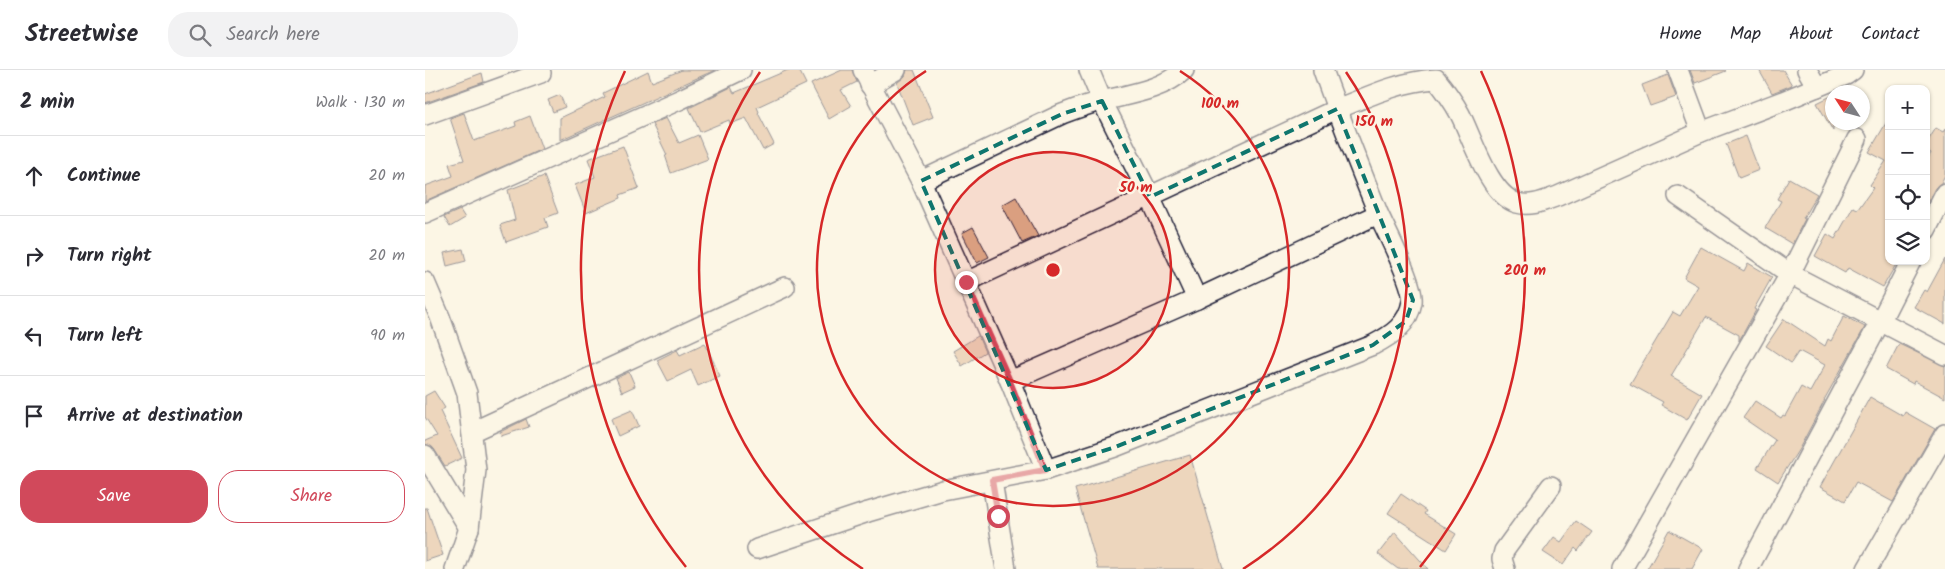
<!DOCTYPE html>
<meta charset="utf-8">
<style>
:root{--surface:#fff;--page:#f2f2f3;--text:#2b2b33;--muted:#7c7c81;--line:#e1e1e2;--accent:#d1495b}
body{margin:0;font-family:Kalam,sans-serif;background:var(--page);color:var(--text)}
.controls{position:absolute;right:15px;top:15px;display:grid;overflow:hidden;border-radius:10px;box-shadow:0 1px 4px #0004}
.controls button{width:45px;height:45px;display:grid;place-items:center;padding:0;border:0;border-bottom:1px solid var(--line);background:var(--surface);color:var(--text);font:25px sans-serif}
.compass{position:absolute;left:1400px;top:15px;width:45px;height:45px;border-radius:50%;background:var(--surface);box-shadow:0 1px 4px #0004;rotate:306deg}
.stop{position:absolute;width:15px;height:15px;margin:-11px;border:4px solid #d1495b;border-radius:50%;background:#fff}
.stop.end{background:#d1495b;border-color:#fff;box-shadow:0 1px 5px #0008}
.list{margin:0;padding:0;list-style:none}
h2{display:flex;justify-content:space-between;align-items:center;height:65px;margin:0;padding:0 20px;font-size:21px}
h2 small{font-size:16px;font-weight:400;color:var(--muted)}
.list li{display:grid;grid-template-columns:32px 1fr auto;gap:15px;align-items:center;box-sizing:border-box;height:80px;padding:0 20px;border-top:1px solid var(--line)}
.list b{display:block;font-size:19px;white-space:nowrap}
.list em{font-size:16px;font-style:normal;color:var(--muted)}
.actions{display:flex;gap:10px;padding:15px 20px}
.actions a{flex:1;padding:11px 0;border:1px solid var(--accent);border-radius:20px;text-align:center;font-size:18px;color:var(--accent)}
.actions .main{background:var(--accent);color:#fff}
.icon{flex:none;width:28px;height:28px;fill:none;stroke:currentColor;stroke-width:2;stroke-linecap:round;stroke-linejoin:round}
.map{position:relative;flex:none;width:1520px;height:499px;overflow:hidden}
header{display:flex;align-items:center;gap:30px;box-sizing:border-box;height:70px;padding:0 25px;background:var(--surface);border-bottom:1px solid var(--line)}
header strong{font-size:24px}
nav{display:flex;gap:28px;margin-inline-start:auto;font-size:18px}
.search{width:350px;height:45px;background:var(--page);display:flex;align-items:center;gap:12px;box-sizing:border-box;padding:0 18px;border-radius:20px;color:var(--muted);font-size:19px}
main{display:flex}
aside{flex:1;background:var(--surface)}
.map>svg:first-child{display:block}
.building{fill:#dbb08c;stroke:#22223b}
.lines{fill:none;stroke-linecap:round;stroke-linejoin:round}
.minor-casing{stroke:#22223b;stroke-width:22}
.minor{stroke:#fcf5e5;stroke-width:19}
.route{stroke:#d1495b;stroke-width:6}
.marked{fill:none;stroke:#0f766e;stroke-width:4;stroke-dasharray:10 6;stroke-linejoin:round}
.ring{fill:none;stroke:#d62828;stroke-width:2.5}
.centre{fill:#d62828;stroke:#fcf5e5;stroke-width:2.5}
.ring-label{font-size:15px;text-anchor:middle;font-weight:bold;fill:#d62828;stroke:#fcf5e5;stroke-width:5;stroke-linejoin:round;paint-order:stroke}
</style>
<header>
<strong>Streetwise</strong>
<div class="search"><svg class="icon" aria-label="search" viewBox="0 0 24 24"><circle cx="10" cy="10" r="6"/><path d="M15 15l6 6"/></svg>Search here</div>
<nav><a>Home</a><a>Map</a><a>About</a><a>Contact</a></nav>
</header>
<main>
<aside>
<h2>2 min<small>Walk · 130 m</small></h2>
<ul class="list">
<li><svg class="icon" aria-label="ahead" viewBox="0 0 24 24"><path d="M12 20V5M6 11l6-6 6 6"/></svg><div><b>Continue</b></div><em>20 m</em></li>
<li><svg class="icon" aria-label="right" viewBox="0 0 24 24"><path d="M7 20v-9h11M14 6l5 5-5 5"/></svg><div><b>Turn right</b></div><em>20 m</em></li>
<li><svg class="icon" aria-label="left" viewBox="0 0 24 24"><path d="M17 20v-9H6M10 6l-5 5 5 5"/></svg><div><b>Turn left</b></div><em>90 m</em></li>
<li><svg class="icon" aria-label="arrive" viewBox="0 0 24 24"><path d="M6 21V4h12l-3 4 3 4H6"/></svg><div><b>Arrive at destination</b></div></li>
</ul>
<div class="actions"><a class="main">Save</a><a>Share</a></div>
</aside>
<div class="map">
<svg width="1520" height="499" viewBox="0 0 1520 499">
<rect width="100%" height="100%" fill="#fcf5e5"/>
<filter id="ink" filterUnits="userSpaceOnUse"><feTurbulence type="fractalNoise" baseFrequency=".02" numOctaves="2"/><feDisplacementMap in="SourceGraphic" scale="10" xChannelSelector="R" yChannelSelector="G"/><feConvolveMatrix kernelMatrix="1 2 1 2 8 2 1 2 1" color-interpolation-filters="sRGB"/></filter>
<g filter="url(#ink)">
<!-- building -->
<g class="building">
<polygon points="257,0 290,0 135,70 135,48 180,27 178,23 223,1 227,12"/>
<polygon points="363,0 374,0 381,14 332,37 334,42 333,43 349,74 338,80 321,48 305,54 304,50 275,62 264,38 306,17 309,23"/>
<polygon points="417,0 427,0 432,12 416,20 426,36 404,49 386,14"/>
<polygon points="482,0 489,0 508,47 488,55 472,13 480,6"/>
<polygon points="1265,0 1300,0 1301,1 1270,13"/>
<polygon points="1334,0 1358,0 1367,15 1347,23"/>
<polygon points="57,3 59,12 0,33 0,24"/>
<polygon points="1243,5 1251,27 1225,36 1217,15"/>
<polygon points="135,25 140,37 128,42 123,30"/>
<polygon points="1408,25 1408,61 1392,33"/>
<polygon points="39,43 49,71 91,56 90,52 105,46 117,79 0,131 0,116 28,106 24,94 39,90 25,48"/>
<polygon points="241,48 254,73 273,65 283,89 246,103 240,85 242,85 227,54"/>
<polygon points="1464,48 1464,191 1473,191 1458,217 1423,198 1420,203 1390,186 1402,164 1410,169 1428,137 1433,139 1448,118 1445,115 1461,91 1444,82"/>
<polygon points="1511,58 1518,62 1520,59 1520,105 1516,113 1510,118 1501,135 1501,92 1506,83 1501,80 1501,74"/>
<polygon points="1321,66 1334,100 1314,108 1301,74"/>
<polygon points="198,76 214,118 195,125 196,128 161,143 150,115 170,107 163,89"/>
<polygon points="119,106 133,143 120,148 123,157 81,172 75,155 90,150 83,120"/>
<polygon points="1364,108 1392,124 1378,148 1380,149 1367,174 1340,158 1356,131 1352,129"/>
<polygon points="591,127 613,166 597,173 577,135"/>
<polygon points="35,140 40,148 25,157 19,147"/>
<polygon points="548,157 564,187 552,193 537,163"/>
<polygon points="1276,177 1319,201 1323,193 1347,207 1329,239 1331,240 1314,271 1314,265 1281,247 1262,279 1246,306 1277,324 1262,350 1236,335 1238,332 1205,314 1248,242 1255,246 1273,216 1259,208"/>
<polygon points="38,179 41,191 22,196 19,183"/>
<polygon points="1520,189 1520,254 1489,237 1499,220 1502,222"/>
<polygon points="1419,246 1440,257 1399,330 1400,330 1374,379 1353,412 1332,398 1350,370 1318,348 1330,331 1356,348 1358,345 1360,346 1376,317 1385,322 1400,295 1374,281 1366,293 1341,276 1359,249 1400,276 1403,269 1406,271"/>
<polygon points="553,266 560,282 537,296 528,281"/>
<polygon points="280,273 295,306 273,316 266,300 243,311 232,290 252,280 255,285"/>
<polygon points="1474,274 1520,296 1520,328 1489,311 1488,314 1461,299"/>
<polygon points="204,302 210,316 197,322 191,308"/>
<polygon points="9,321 20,338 15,341 37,388 20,396 9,379 0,374 0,371 12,366 0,347 0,326"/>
<polygon points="1445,327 1478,346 1480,342 1510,359 1468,432 1431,412 1420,431 1395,417"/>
<polygon points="207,340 214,356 193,366 186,349"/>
<polygon points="101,349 104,357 76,366 75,362"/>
<polygon points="765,385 798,499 673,499 650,419"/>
<polygon points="976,424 1001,441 999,444 1031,464 1021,480 963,443"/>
<polygon points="0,438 2,438 18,485 0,491"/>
<polygon points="1151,451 1167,462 1153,481 1150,478 1138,495 1118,482 1129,467 1136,472"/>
<polygon points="1244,460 1278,479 1267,499 1222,499"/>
<polygon points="970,462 1003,499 973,499 953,484"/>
</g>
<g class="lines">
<!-- minor casing -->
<g class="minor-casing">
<g id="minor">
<path d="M438,0L496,111L541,212L912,39C944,26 976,11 1011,9C1020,20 1028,31 1035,44C1047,67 1064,125 1092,133C1106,137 1119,131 1133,126L1276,62L1358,31L1421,5L1428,0"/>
<polyline points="664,0 677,31 725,127 772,229"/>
<polyline points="1253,0 1276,62"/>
<polyline points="1382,0 1392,17"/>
<polyline points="445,15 471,0"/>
<polyline points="0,45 116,3"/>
<path d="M496,111L637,44C650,39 663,34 677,31C705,24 737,20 759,0"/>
<polyline points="1253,126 1365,204 1520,285"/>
<polyline points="0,143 254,30 316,0"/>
<polyline points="1501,160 1520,123"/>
<polyline points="0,212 15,247 42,323 51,400 44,458 30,499"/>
<polyline points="541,212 585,311 621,400"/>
<polyline points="585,311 772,229 953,144"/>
<polyline points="47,362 360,217"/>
<polyline points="0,385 44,458"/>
<polyline points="567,411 581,499"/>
<path d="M332,479L443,442L518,420L621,400L690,377L948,275C967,265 983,255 987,232C990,216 961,161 953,143C934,96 915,48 898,0"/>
<polyline points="1080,499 1077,489 1079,481 1126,416"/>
<polyline points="1197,499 1365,204 1432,69"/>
<polyline points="1323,499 1455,252 1486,191"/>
<polyline points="1442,499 1520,364"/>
</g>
</g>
<!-- minor -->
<use href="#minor" class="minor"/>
</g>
</g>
<g class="lines" filter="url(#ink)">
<!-- route -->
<polyline class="route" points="541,212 585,311 620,400 567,410 573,446"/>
</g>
<!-- marked area -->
<path d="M0 0H1520V499H0ZM677,31L725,127L912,39L988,230L981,251L948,275L690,377L621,400L496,111L637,44Z" fill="#fcf5e5" fill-opacity=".55" fill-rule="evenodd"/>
<path class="marked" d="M677,31L725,127L912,39L988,230L981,251L948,275L690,377L621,400L496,111L637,44Z"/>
<!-- distance rings -->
<circle cx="628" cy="200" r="118" fill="#d62828" fill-opacity=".12"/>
<g class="ring">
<circle cx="628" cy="200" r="118"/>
<path d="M755 1A236 236 0 1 1 501 1"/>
<path d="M438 499A354 354 0 0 1 335 2M921 2A354 354 0 0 1 818 499"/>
<path d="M261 497A472 472 0 0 1 200 1M1056 1A472 472 0 0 1 995 497"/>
</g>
<circle cx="628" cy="200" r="8" class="centre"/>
<g class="ring-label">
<text x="795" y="38">100 m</text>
<text x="949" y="56">150 m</text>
<text x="711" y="122">50 m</text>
<text x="1100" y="205">200 m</text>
</g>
</svg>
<div class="controls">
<button>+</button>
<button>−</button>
<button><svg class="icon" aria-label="locate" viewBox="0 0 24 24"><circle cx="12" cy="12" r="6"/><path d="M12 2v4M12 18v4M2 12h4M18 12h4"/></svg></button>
<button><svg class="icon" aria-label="layers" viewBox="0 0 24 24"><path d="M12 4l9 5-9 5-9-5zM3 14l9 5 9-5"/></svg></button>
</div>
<svg class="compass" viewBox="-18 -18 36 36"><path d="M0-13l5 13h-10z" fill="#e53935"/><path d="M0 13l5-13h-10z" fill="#7c7c81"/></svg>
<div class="stop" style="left:573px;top:446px"></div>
<div class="stop end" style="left:541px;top:212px"></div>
</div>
</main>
